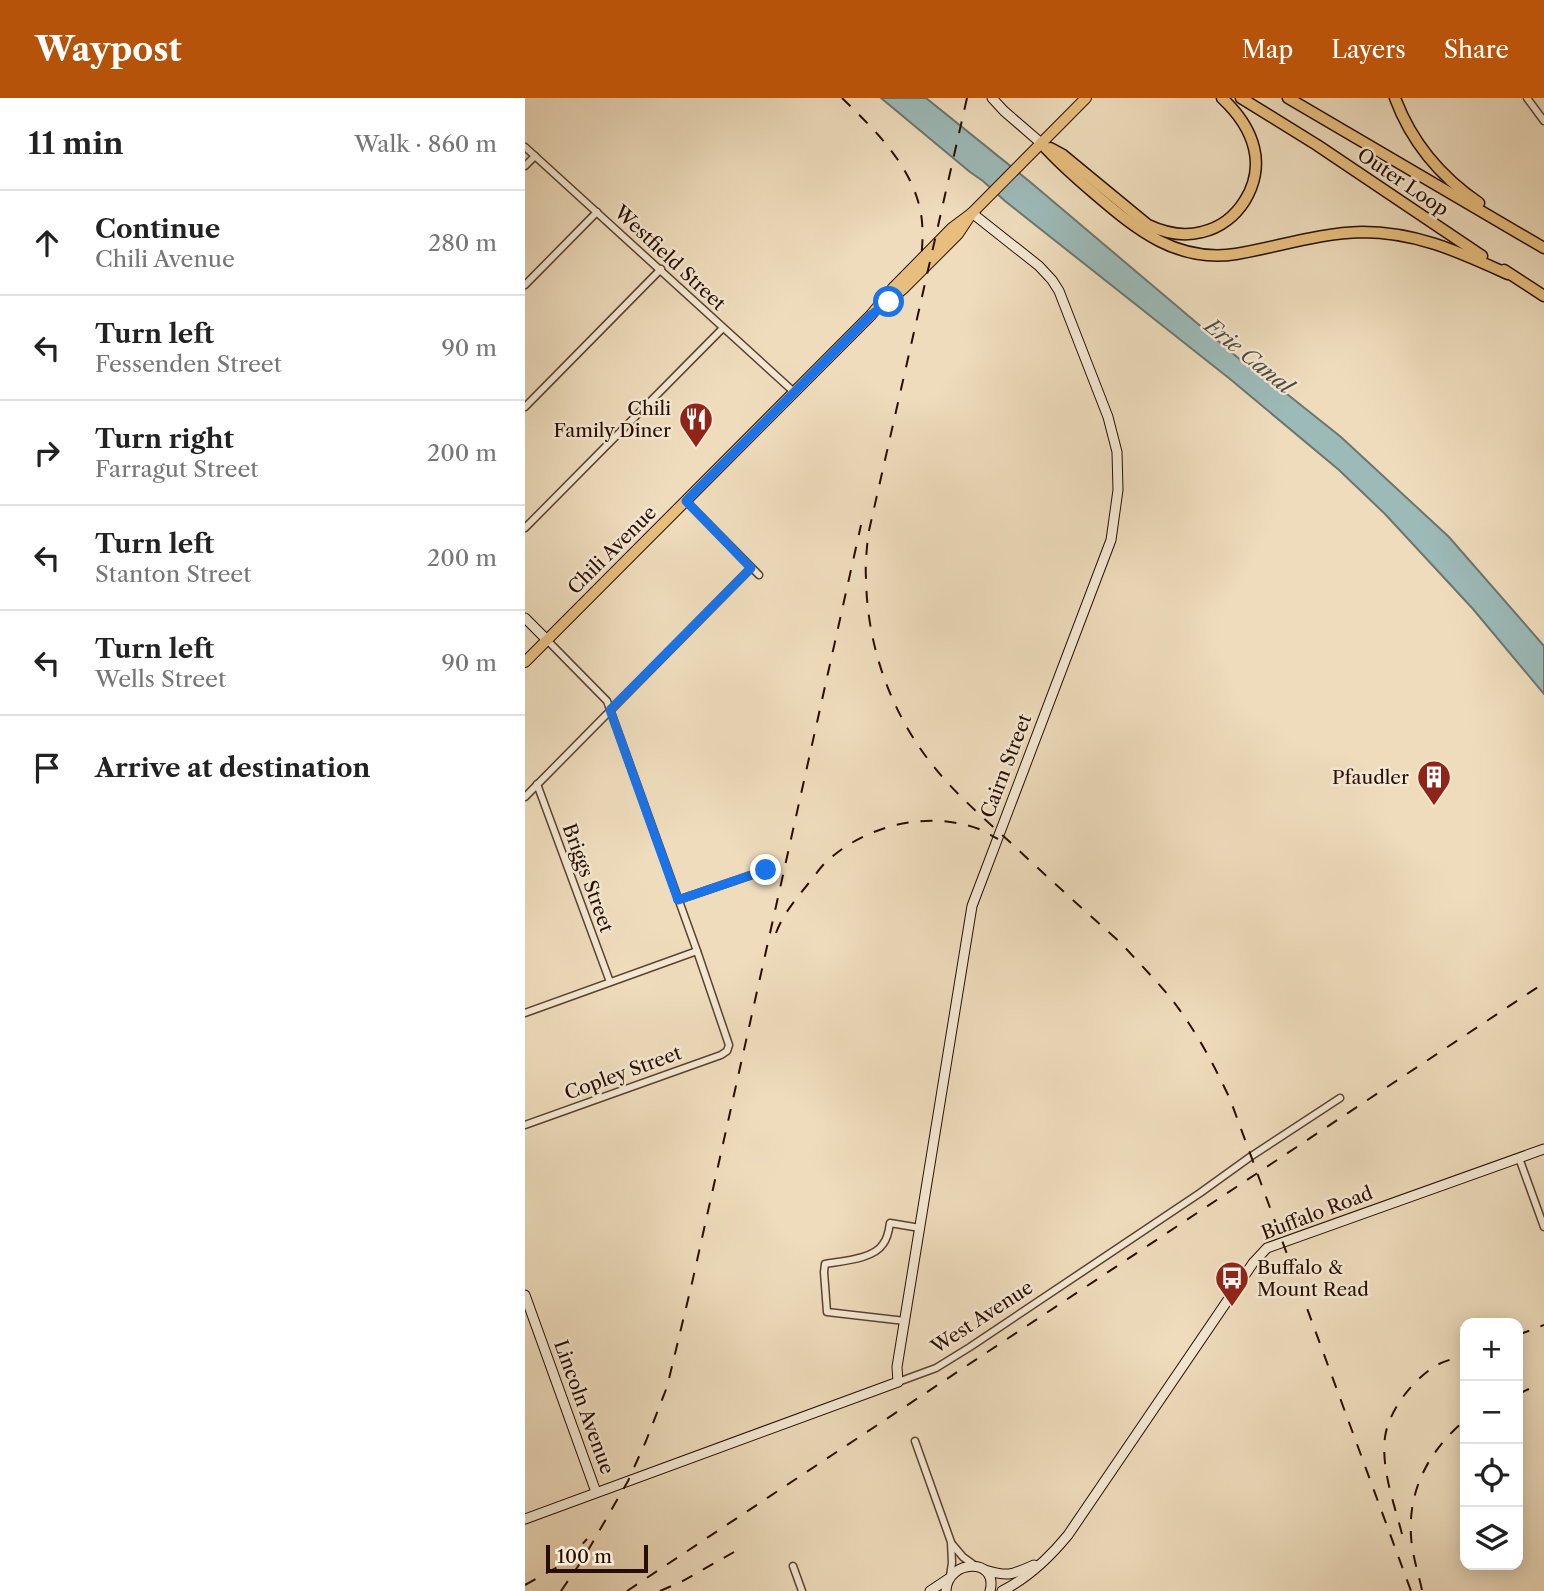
<!DOCTYPE html>
<meta charset="utf-8">
<style>
:root{--surface:#fff;--page:#f2f2f2;--text:#222;--muted:#767676;--line:#e0e0e0;--accent:#b45309}
body{margin:0;font-family:"Libre Caslon Text",serif;background:var(--page);color:var(--text)}
.controls{position:absolute;right:21px;bottom:21px;display:grid;overflow:hidden;border-radius:14px;box-shadow:0 4px 18px #0003}
.controls button{width:63px;height:63px;display:grid;place-items:center;padding:0;border:0;border-bottom:2px solid var(--line);background:var(--surface);color:var(--text);font:35px sans-serif}
.scale{position:absolute;left:21px;bottom:18px;width:102px;box-sizing:border-box;padding-left:7px;border:4px solid #280e00;border-top:0;font-size:19px;line-height:24px;white-space:nowrap;color:#280e00;-webkit-text-stroke:5px #f4e8d3;paint-order:stroke}
.stop{position:absolute;width:21px;height:21px;margin:-16px;border:5px solid #1a73e8;border-radius:50%;background:#fff}
.stop.end{background:#1a73e8;border-color:#fff;box-shadow:0 2px 7px #0008}
.list{margin:0;padding:0;list-style:none}
h2{display:flex;justify-content:space-between;align-items:center;height:91px;margin:0;padding:0 28px;font-size:30px}
h2 small{font-size:23px;font-weight:400;color:var(--muted)}
.list li{display:grid;grid-template-columns:46px 1fr auto;gap:21px;align-items:center;box-sizing:border-box;height:105px;padding:0 28px;border-top:2px solid var(--line)}
.list b{display:block;font-size:26px;white-space:nowrap}
.list p{margin:0;font-size:23px;white-space:nowrap;color:var(--muted)}
.list em{font-size:23px;font-style:normal;color:var(--muted)}
.icon{flex:none;width:38px;height:38px;fill:none;stroke:currentColor;stroke-width:2;stroke-linecap:round;stroke-linejoin:round}
.map{position:relative;flex:none;width:1019px;height:1493px;overflow:hidden}
header{display:flex;align-items:center;gap:42px;box-sizing:border-box;height:98px;padding:0 35px;background:var(--accent);color:#fff}
header strong{font-size:33px}
nav{display:flex;gap:38px;margin-inline-start:auto;font-size:24px}
main{display:flex}
aside{flex:1;background:var(--surface)}
.map>svg:first-child{display:block}
.water{fill:#9cbab8;stroke:#6e756e;stroke-width:2}
.lines{fill:none;stroke-linecap:round;stroke-linejoin:round}
.street-casing{stroke:#5a422f;stroke-width:9}
.secondary-casing{stroke:#280e00;stroke-width:11}
.primary-casing{stroke:#280e00;stroke-width:12}
.highway-casing{stroke:#280e00;stroke-width:13}
.street{stroke:#f4e8d3;stroke-width:6}
.secondary{stroke:#f4e8d3;stroke-width:9}
.primary{stroke:#e7be7e;stroke-width:10}
.highway{stroke:#e7be7e;stroke-width:10}
.rail{stroke:#280e00;stroke-width:2;stroke-dasharray:12 12;stroke-linecap:butt}
.route{stroke:#1a73e8;stroke-width:9}
.labels{text-anchor:middle;dominant-baseline:central;stroke-width:5;stroke-linejoin:round;paint-order:stroke}
.street-label{font-size:19px;fill:#280e00;stroke:#f4e8d3}
.poi-label{font-size:19px;fill:#280e00;stroke:#f4e8d3;text-anchor:end}
.water-label{font-size:21px;font-style:italic;fill:#514a40;stroke:#f4e8d3}
</style>
<header>
<strong>Waypost</strong>
<nav><a>Map</a><a>Layers</a><a>Share</a></nav>
</header>
<main>
<aside>
<h2>11 min<small>Walk · 860 m</small></h2>
<ul class="list">
<li><svg class="icon" aria-label="ahead" viewBox="0 0 24 24"><path d="M12 20V5M6 11l6-6 6 6"/></svg><div><b>Continue</b><p>Chili Avenue</p></div><em>280 m</em></li>
<li><svg class="icon" aria-label="left" viewBox="0 0 24 24"><path d="M17 20v-9H6M10 6l-5 5 5 5"/></svg><div><b>Turn left</b><p>Fessenden Street</p></div><em>90 m</em></li>
<li><svg class="icon" aria-label="right" viewBox="0 0 24 24"><path d="M7 20v-9h11M14 6l5 5-5 5"/></svg><div><b>Turn right</b><p>Farragut Street</p></div><em>200 m</em></li>
<li><svg class="icon" aria-label="left" viewBox="0 0 24 24"><path d="M17 20v-9H6M10 6l-5 5 5 5"/></svg><div><b>Turn left</b><p>Stanton Street</p></div><em>200 m</em></li>
<li><svg class="icon" aria-label="left" viewBox="0 0 24 24"><path d="M17 20v-9H6M10 6l-5 5 5 5"/></svg><div><b>Turn left</b><p>Wells Street</p></div><em>90 m</em></li>
<li><svg class="icon" aria-label="arrive" viewBox="0 0 24 24"><path d="M6 21V4h12l-3 4 3 4H6"/></svg><div><b>Arrive at destination</b></div></li>
</ul>
</aside>
<div class="map">
<svg width="1019" height="1493" viewBox="0 0 1019 1493">
<rect width="100%" height="100%" fill="#eedcbc"/>
<filter id="stains"><feTurbulence type="fractalNoise" baseFrequency=".00286" numOctaves="4"/><feColorMatrix values="0 0 0 0 .2 0 0 0 0 .09 0 0 0 0 .02 0 0 0 .5 -.17"/></filter>
<radialGradient id="worn" r=".72"><stop offset=".6" stop-color="#630" stop-opacity="0"/><stop offset="1" stop-color="#630" stop-opacity=".3"/></radialGradient>
<!-- water -->
<polygon class="water" points="356,0 401,0 504,83 718,264 762,296 816,339 924,439 1019,548 1019,596 948,511 860,416 814,372 705,281 480,103 458,83 445,74"/>
<g class="lines">
<!-- street casing -->
<g class="street-casing">
<g id="street">
<polyline points="1002,0 1019,23"/>
<polyline points="0,49 269,294"/>
<polyline points="0,68 10,58"/>
<polyline points="0,187 72,114"/>
<polyline points="0,309 136,171"/>
<polyline points="161,403 234,477"/>
<polyline points="0,430 198,230"/>
<polyline points="12,686 85,884"/>
<polyline points="0,699 226,470"/>
<polyline points="153,802 241,772"/>
<polyline points="0,915 172,853"/>
<polyline points="0,1027 196,957 202,953 204,947 172,853 82,603 22,542"/>
<polyline points="994,1060 1019,1129"/>
<path d="M380,1223L302,1214L299,1174L300,1166C317,1163 349,1161 358,1146C363,1140 364,1132 365,1125L395,1130"/>
<polyline points="373,1284 411,1270 445,1249 675,1095 725,1059 815,1000"/>
<polyline points="390,1343 426,1444 427,1465 425,1478"/>
<polyline points="427,1446 438,1459 449,1467"/>
<polyline points="268,1468 277,1493"/>
</g>
</g>
<!-- secondary casing -->
<g class="secondary-casing">
<g id="secondary">
<polyline points="467,0 479,13 516,45"/>
<polyline points="0,520 22,542"/>
<polyline points="0,1197 71,1394"/>
<polyline points="0,1421 373,1284 372,1269 447,808 586,442 593,392 592,354 583,319 534,193 527,182 514,168 447,115"/>
<path d="M460,1472C484,1479 486,1477 509,1467"/>
<polyline points="405,1493 423,1481"/>
<path d="M421,1493C422,1461 474,1459 465,1493"/>
<path d="M477,1493C503,1480 525,1459 543,1437L728,1165L742,1150L1019,1051"/>
</g>
</g>
<!-- primary casing -->
<g class="primary-casing">
<g id="primary">
<polyline points="358,208 378,191 433,136 447,115 561,0"/>
<polyline points="0,564 346,217 368,190 427,130 447,115"/>
</g>
</g>
<!-- highway casing -->
<g class="highway-casing">
<g id="highway">
<polyline points="716,0 792,47 957,158"/>
<polyline points="763,0 1019,150"/>
<path d="M870,0C886,43 916,79 954,105"/>
<path d="M516,45C533,64 551,80 570,96C612,132 652,165 711,156C753,149 794,135 837,134C892,134 934,154 983,176"/>
<path d="M525,50L538,57L623,127C640,135 658,139 677,134C713,126 738,86 729,50C724,29 712,14 697,0"/>
<polyline points="979,172 1019,198"/>
</g>
</g>
<!-- street -->
<use href="#street" class="street"/>
<!-- secondary -->
<use href="#secondary" class="secondary"/>
<!-- primary -->
<use href="#primary" class="primary"/>
<!-- highway -->
<use href="#highway" class="highway"/>
<!-- rail -->
<g class="rail">
<path d="M317,0C347,29 381,62 393,103C399,122 398,143 396,162"/>
<path d="M442,0L343,437C342,451 340,465 341,480C342,554 370,627 421,683C441,705 464,725 486,745C522,779 559,812 596,845C612,863 629,880 644,898C669,929 688,965 705,1001L886,1493"/>
<path d="M251,835C258,816 271,801 283,786C289,779 294,771 300,765C340,727 402,712 454,731C461,734 467,738 473,741"/>
<polyline points="993,1237 1019,1227"/>
<polyline points="993,1296 1004,1291"/>
<path d="M877,1436C869,1405 856,1371 860,1339C864,1311 890,1279 914,1266C922,1262 932,1260 940,1257"/>
<polyline points="0,1487 40,1465 62,1441"/>
<path d="M897,1492C893,1474 887,1456 886,1438C883,1390 905,1352 940,1322"/>
<polyline points="36,1493 58,1461 103,1383 121,1343 142,1289 167,1185 336,427"/>
<polyline points="102,1493 1019,885"/>
<polyline points="135,1493 156,1484 209,1454"/>
</g>
</g>
<g class="lines">
<!-- route -->
<polyline class="route" points="241,772 153,802 85,612 226,470 161,403 346,217 364,204"/>
</g>
<!-- icons -->
<defs>
<g id="restaurant-pin" transform="scale(1.75)"><path d="M0 17L-7.5 6A9.5 9.5 0 1 1 7.5 6Z" fill="#8f2418" stroke="#f4e8d3"/><path d="M-5-6h1v4h1v-4h1v4h1v-4h1v5L-1.5 .5V6h-2V.5L-5-1ZM5-6V6H3V1.5H1.5Q1.5-4 5-6Z" fill="#fff"/></g>
<g id="building-pin" transform="scale(1.75)"><path d="M0 17L-7.5 6A9.5 9.5 0 1 1 7.5 6Z" fill="#8f2418" stroke="#f4e8d3"/><path d="M-4-6H4V6H1V3H-1V6H-4ZM-2.5-4.3h1.7v1.8h-1.7ZM.8-4.3h1.7v1.8H.8ZM-2.5-1h1.7V.8h-1.7ZM.8-1h1.7V.8H.8Z" fill="#fff"/></g>
<g id="bus-pin" transform="scale(1.75)"><path d="M0 17L-7.5 6A9.5 9.5 0 1 1 7.5 6Z" fill="#8f2418" stroke="#f4e8d3"/><path d="M-5-6H5V4H4V6H2V4H-2V6H-4V4H-5ZM-3.5-4V0h7V-4ZM-3.5 1.2v1.5H-2V1.2ZM2 1.2v1.5H3.5V1.2Z" fill="#fff"/></g>
</defs>
<g fill-rule="evenodd">
<use href="#restaurant-pin" x="171" y="321"/>
<use href="#building-pin" x="909" y="679"/>
<use href="#bus-pin" x="707" y="1180"/>
</g>
<g class="labels">
<!-- street labels -->
<g class="street-label">
<text transform="translate(878 84) rotate(34)">Outer Loop</text>
<text transform="translate(145 160) rotate(43)">Westfield Street</text>
<text transform="translate(87 452) rotate(-45)">Chili Avenue</text>
<text transform="translate(481 668) rotate(-69)">Cairn Street</text>
<text transform="translate(63 780) rotate(70)">Briggs Street</text>
<text transform="translate(98 975) rotate(-20)">Copley Street</text>
<text transform="translate(792 1115) rotate(-21)">Buffalo Road</text>
<text transform="translate(457 1219) rotate(-33)">West Avenue</text>
<text transform="translate(59 1309) rotate(70)">Lincoln Avenue</text>
</g>
<!-- poi labels -->
<g class="poi-label">
<text x="146" y="310">Chili<tspan x="146" dy="22">Family Diner</tspan></text>
<text x="884" y="679">Pfaudler</text>
<text x="732" y="1169" text-anchor="start">Buffalo &amp;<tspan x="732" dy="22">Mount Read</tspan></text>
</g>
<!-- water labels -->
<g class="water-label">
<text transform="translate(724 258) rotate(39)">Erie Canal</text>
</g>
</g>
<rect width="100%" height="100%" filter="url(#stains)"/>
<rect width="100%" height="100%" fill="url(#worn)"/>
</svg>
<div class="controls">
<button>+</button>
<button>−</button>
<button><svg class="icon" aria-label="locate" viewBox="0 0 24 24"><circle cx="12" cy="12" r="6"/><path d="M12 2v4M12 18v4M2 12h4M18 12h4"/></svg></button>
<button><svg class="icon" aria-label="layers" viewBox="0 0 24 24"><path d="M12 4l9 5-9 5-9-5zM3 14l9 5 9-5"/></svg></button>
</div>
<div class="scale">100 m</div>
<div class="stop" style="left:364px;top:204px"></div>
<div class="stop end" style="left:241px;top:772px"></div>
</div>
</main>
